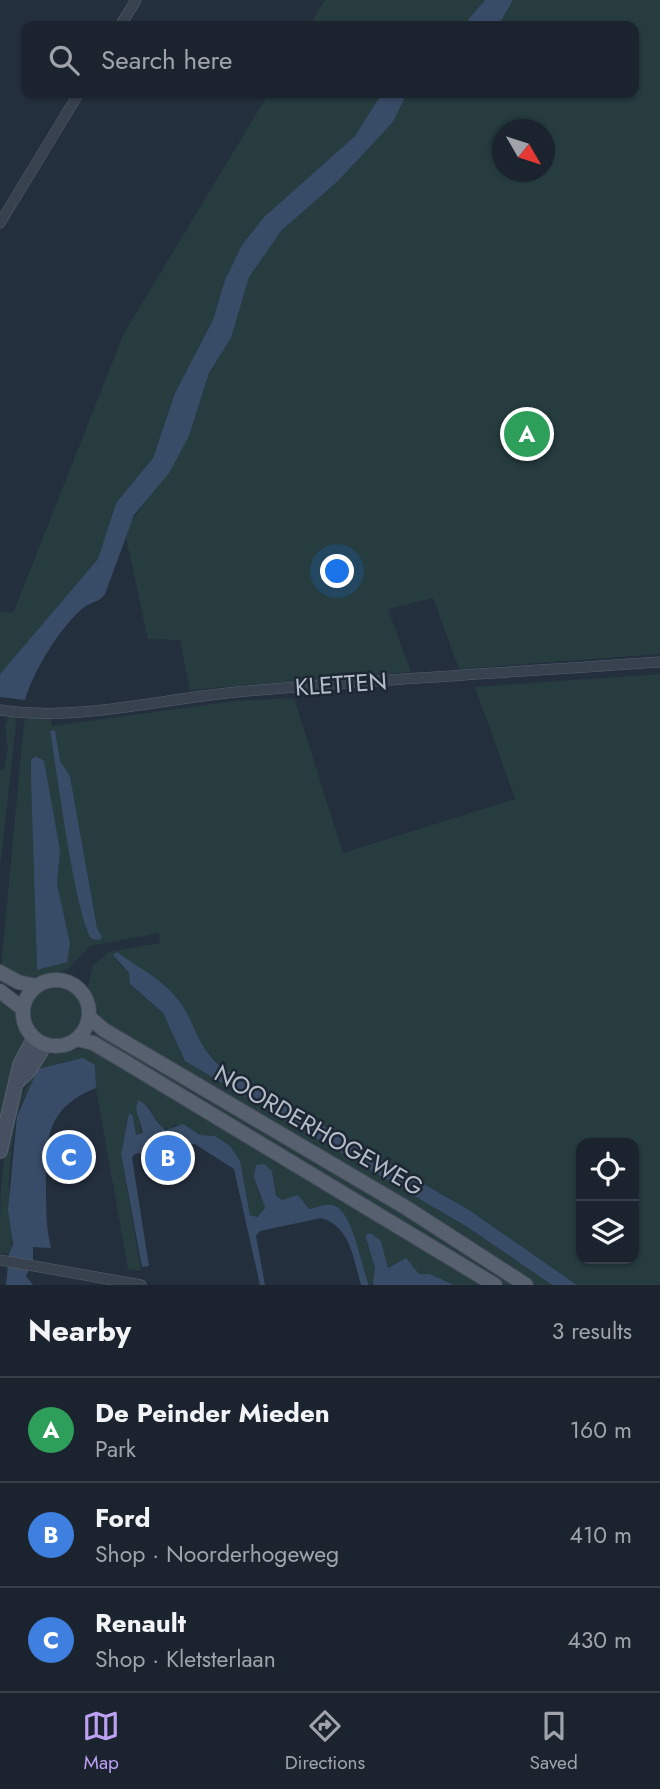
<!DOCTYPE html>
<meta charset="utf-8">
<style>
:root{--surface:#1b232e;--page:#282f3a;--text:#f1f3f6;--muted:#a0a4aa;--line:#39404a;--accent:#bca0f2}
body{margin:0;font-family:Jost,sans-serif;background:var(--page);color:var(--text)}
.controls{position:absolute;right:21px;bottom:21px;display:grid;overflow:hidden;border-radius:14px;box-shadow:0 2px 5px #0004}
.controls button{width:63px;height:63px;display:grid;place-items:center;padding:0;border:0;border-bottom:2px solid var(--line);background:var(--surface);color:var(--text);font:35px sans-serif}
.compass{position:absolute;left:492px;top:119px;width:63px;height:63px;border-radius:50%;background:var(--surface);box-shadow:0 2px 5px #0004;rotate:129deg}
.you{position:absolute;left:338px;top:572px;width:24px;height:24px;margin:-18px;border:5px solid #fff;border-radius:50%;background:#1a73e8;box-shadow:0 0 0 10px #1a73e833}
.badge{display:grid;place-items:center;width:46px;height:46px;border-radius:50%;background:var(--accent);color:#fff;font-size:23px;font-weight:700}
.pin{position:absolute;translate:-50% -50%;border:4px solid #fff;box-shadow:0 2px 7px #0006}
.list{margin:0;padding:0;list-style:none}
h2{display:flex;justify-content:space-between;align-items:center;height:91px;margin:0;padding:0 28px;font-size:30px}
h2 small{font-size:23px;font-weight:400;color:var(--muted)}
.list li{display:grid;grid-template-columns:46px 1fr auto;gap:21px;align-items:center;box-sizing:border-box;height:105px;padding:0 28px;border-top:2px solid var(--line)}
.list b{display:block;font-size:26px;white-space:nowrap}
.list p{margin:0;font-size:23px;white-space:nowrap;color:var(--muted)}
.list em{font-size:23px;font-style:normal;color:var(--muted)}
.icon{flex:none;width:38px;height:38px;fill:none;stroke:currentColor;stroke-width:2;stroke-linecap:round;stroke-linejoin:round}
.map{position:relative;flex:none;width:660px;height:1285px;overflow:hidden}
.search{position:absolute;background:var(--surface);box-shadow:0 2px 5px #0004;left:21px;right:21px;top:21px;height:77px;display:flex;align-items:center;gap:18px;box-sizing:border-box;padding:0 24px;border-radius:14px;color:var(--muted);font-size:26px}
.sheet{height:406px;background:var(--surface)}
nav{display:flex;justify-content:space-around;align-items:center;box-sizing:border-box;height:98px;border-top:2px solid var(--line);background:var(--surface);font-size:19px;color:var(--muted)}
nav a{display:grid;justify-items:center;gap:4px}
nav .on{color:var(--accent)}
.map>svg:first-child{display:block}
.green{fill:#263c3f;fill-rule:evenodd}
.water{fill:#394c67}
.lines{fill:none;stroke-linecap:round;stroke-linejoin:round}
.street-casing{stroke:#565f6c;stroke-width:11}
.secondary-casing{stroke:#565f6c;stroke-width:16}
.primary-casing{stroke:#414a57;stroke-width:16}
.street{stroke:#38414e;stroke-width:10}
.secondary{stroke:#465061;stroke-width:14}
.primary{stroke:#56606e;stroke-width:14}
.labels{text-anchor:middle;dominant-baseline:central;stroke-width:5;stroke-linejoin:round;paint-order:stroke}
.street-label{font-size:24px;fill:#b4bcc9;stroke:#1d2633}
</style>
<div class="map">
<svg width="660" height="1285" viewBox="0 0 660 1285">
<rect width="100%" height="100%" fill="#242f3e"/>
<!-- green -->
<g class="green">
<polygon points="325,0 485,0 463,26 309,26"/>
<path d="M513,0H660V654L459,669L433,598L388,609L411,672L190,690L180,640L148,639L126,538L130,524L189,436L209,373L231,338L249,277L282,230L338,181L393,122L407,93H634V26H498ZM503,130H544V172H503Z"/>
<polygon points="269,93 382,93 355,136 264,217 242,245 225,280 213,320 175,393 153,458 116,503 98,559 0,674 0,612 13,613 124,333"/>
<path d="M660,674V1285H577L469,1210L224,1069L201,1047L176,997L122,956L117,961L129,974L130,985L163,1013L184,1059L469,1228L552,1285H535L443,1223L103,1024L88,986L93,965L109,952L160,943L159,933L90,946L67,970L32,980L1,968L24,722L28,718L51,717L52,726L236,701L294,698L343,853L515,799L475,687ZM55,730L60,761L70,776L97,928L102,937L100,940L86,930L50,731ZM36,756H39L60,850L57,884L70,943L37,970L31,782V760ZM581,1143H634V1259H581Z"/>
<polygon points="8,717 15,717 16,724 0,868 0,770 4,770 8,748 5,726"/>
<circle cx="56" cy="1013" r="25"/>
<polygon points="0,997 14,1009 24,1042 0,1124"/>
<polygon points="95,1031 434,1231 517,1285 505,1285 412,1226 91,1037"/>
<path d="M90,1047L122,1064L124,1069L485,1285H454L430,1274H419L404,1259L388,1268L381,1241L371,1233L366,1238L375,1268L374,1283L369,1285L341,1210C331,1202 321,1208 309,1209L298,1195L283,1201L276,1196L272,1171L257,1189L265,1208L256,1217L250,1215L240,1161L215,1136L200,1135L175,1124L170,1129L162,1128L148,1106L138,1115L142,1136L136,1135L133,1116L128,1115L121,1154L141,1271L128,1269L96,1088L95,1065L39,1072C32,1086 21,1100 17,1115C12,1135 11,1159 9,1180C8,1201 16,1238 9,1254L0,1253C0,1178 0,1119 45,1056Z"/>
</g>
<!-- water -->
<g class="water">
<polygon points="485,0 513,0 498,26 463,26"/>
<path d="M382,93H407L393,122L338,181L282,230L249,277L231,338L209,373L189,436L169,473L134,515L105,594C99,603 92,601 83,608C60,627 33,672 25,700L0,697V674L98,559L116,503L153,458L175,393L213,320L225,280L242,245L264,217L355,136Z"/>
<path d="M55,730L60,761L70,776L97,928L102,937L100,940L92,939C76,922 56,764 50,731Z"/>
<polygon points="36,756 44,761 60,850 57,884 70,943 67,962 37,970 31,782 31,760"/>
<path d="M117,952C136,966 160,978 175,996C197,1021 193,1045 224,1069L469,1210L577,1285H552L469,1228L185,1061L163,1013L130,984L129,973L113,955Z"/>
<path d="M83,1058L95,1065L96,1088C46,1107 45,1141 46,1187C46,1207 46,1228 51,1248L33,1247V1260L26,1276L33,1285H6L9,1254L13,1244L8,1210L17,1116L38,1069Z"/>
<path d="M138,1100C152,1106 153,1122 166,1130L183,1124L200,1135L215,1136L230,1146L240,1161L250,1215L257,1217L265,1208L254,1177L256,1165L264,1164L272,1171L276,1196L282,1200L298,1195L309,1209C317,1208 324,1204 332,1205C353,1208 361,1268 369,1285H361C353,1258 351,1227 321,1218L260,1231L256,1236L265,1285H260L234,1169L195,1144L135,1154L132,1158L149,1266L142,1267L121,1154L129,1113L133,1116L136,1135L143,1133L136,1109Z"/>
<polygon points="371,1233 381,1241 388,1268 406,1258 419,1274 430,1274 454,1285 373,1285 375,1268 366,1238 367,1234"/>
</g>
<g class="lines">
<!-- street casing -->
<g class="street-casing">
<g id="street">
<polyline points="120,26 136,0"/>
<polyline points="0,223 79,93"/>
<path d="M0,710C78,722 159,699 237,692C378,679 519,672 660,662"/>
<polyline points="0,1260 141,1285"/>
</g>
</g>
<!-- secondary casing -->
<g class="secondary-casing">
<g id="secondary">
<polyline points="18,1081 29,1070 45,1045"/>
<polyline points="0,1151 20,1065 34,1038"/>
</g>
</g>
<!-- primary casing -->
<g class="primary-casing">
<g id="primary">
<polyline points="0,972 18,982 36,986"/>
<circle cx="56" cy="1013" r="33"/>
<polyline points="0,991 23,1009"/>
<polyline points="89,1017 104,1030 405,1207 526,1285"/>
<polyline points="77,1039 93,1043 122,1060 495,1285"/>
</g>
</g>
<!-- street -->
<use href="#street" class="street"/>
<!-- secondary -->
<use href="#secondary" class="secondary"/>
<!-- primary -->
<use href="#primary" class="primary"/>
</g>
<g class="labels">
<!-- street labels -->
<g class="street-label">
<text transform="translate(341 684) rotate(-4)">KLETTEN</text>
<text transform="translate(319 1130) rotate(30)">NOORDERHOGEWEG</text>
</g>
</g>
</svg>
<div class="controls">
<button><svg class="icon" aria-label="locate" viewBox="0 0 24 24"><circle cx="12" cy="12" r="6"/><path d="M12 2v4M12 18v4M2 12h4M18 12h4"/></svg></button>
<button><svg class="icon" aria-label="layers" viewBox="0 0 24 24"><path d="M12 4l9 5-9 5-9-5zM3 14l9 5 9-5"/></svg></button>
</div>
<svg class="compass" viewBox="-18 -18 36 36"><path d="M0-13l5 13h-10z" fill="#e53935"/><path d="M0 13l5-13h-10z" fill="#a0a4aa"/></svg>
<div class="you"></div>
<div class="pin badge" style="left:527px;top:434px;background:#2e9e5b">A</div>
<div class="pin badge" style="left:168px;top:1158px;background:#3f7fe0">B</div>
<div class="pin badge" style="left:69px;top:1157px;background:#3f7fe0">C</div>
<div class="search"><svg class="icon" aria-label="search" viewBox="0 0 24 24"><circle cx="10" cy="10" r="6"/><path d="M15 15l6 6"/></svg>Search here</div>
</div>
<section class="sheet">
<h2>Nearby<small>3 results</small></h2>
<ul class="list">
<li><span class="badge" style="background:#2e9e5b">A</span><div><b>De Peinder Mieden</b><p>Park</p></div><em>160 m</em></li>
<li><span class="badge" style="background:#3f7fe0">B</span><div><b>Ford</b><p>Shop · Noorderhogeweg</p></div><em>410 m</em></li>
<li><span class="badge" style="background:#3f7fe0">C</span><div><b>Renault</b><p>Shop · Kletsterlaan</p></div><em>430 m</em></li>
</ul>
</section>
<nav>
<a class="on"><svg class="icon" aria-label="map" viewBox="0 0 24 24"><path d="M3 6l6-2 6 2 6-2v14l-6 2-6-2-6 2zM9 4v14M15 6v14"/></svg>Map</a>
<a><svg class="icon" aria-label="directions" viewBox="0 0 24 24"><path d="M12 3l9 9-9 9-9-9zM9 14v-3h6M13 9l2 2-2 2"/></svg>Directions</a>
<a><svg class="icon" aria-label="saved" viewBox="0 0 24 24"><path d="M7 4h10v16l-5-4-5 4z"/></svg>Saved</a>
</nav>
